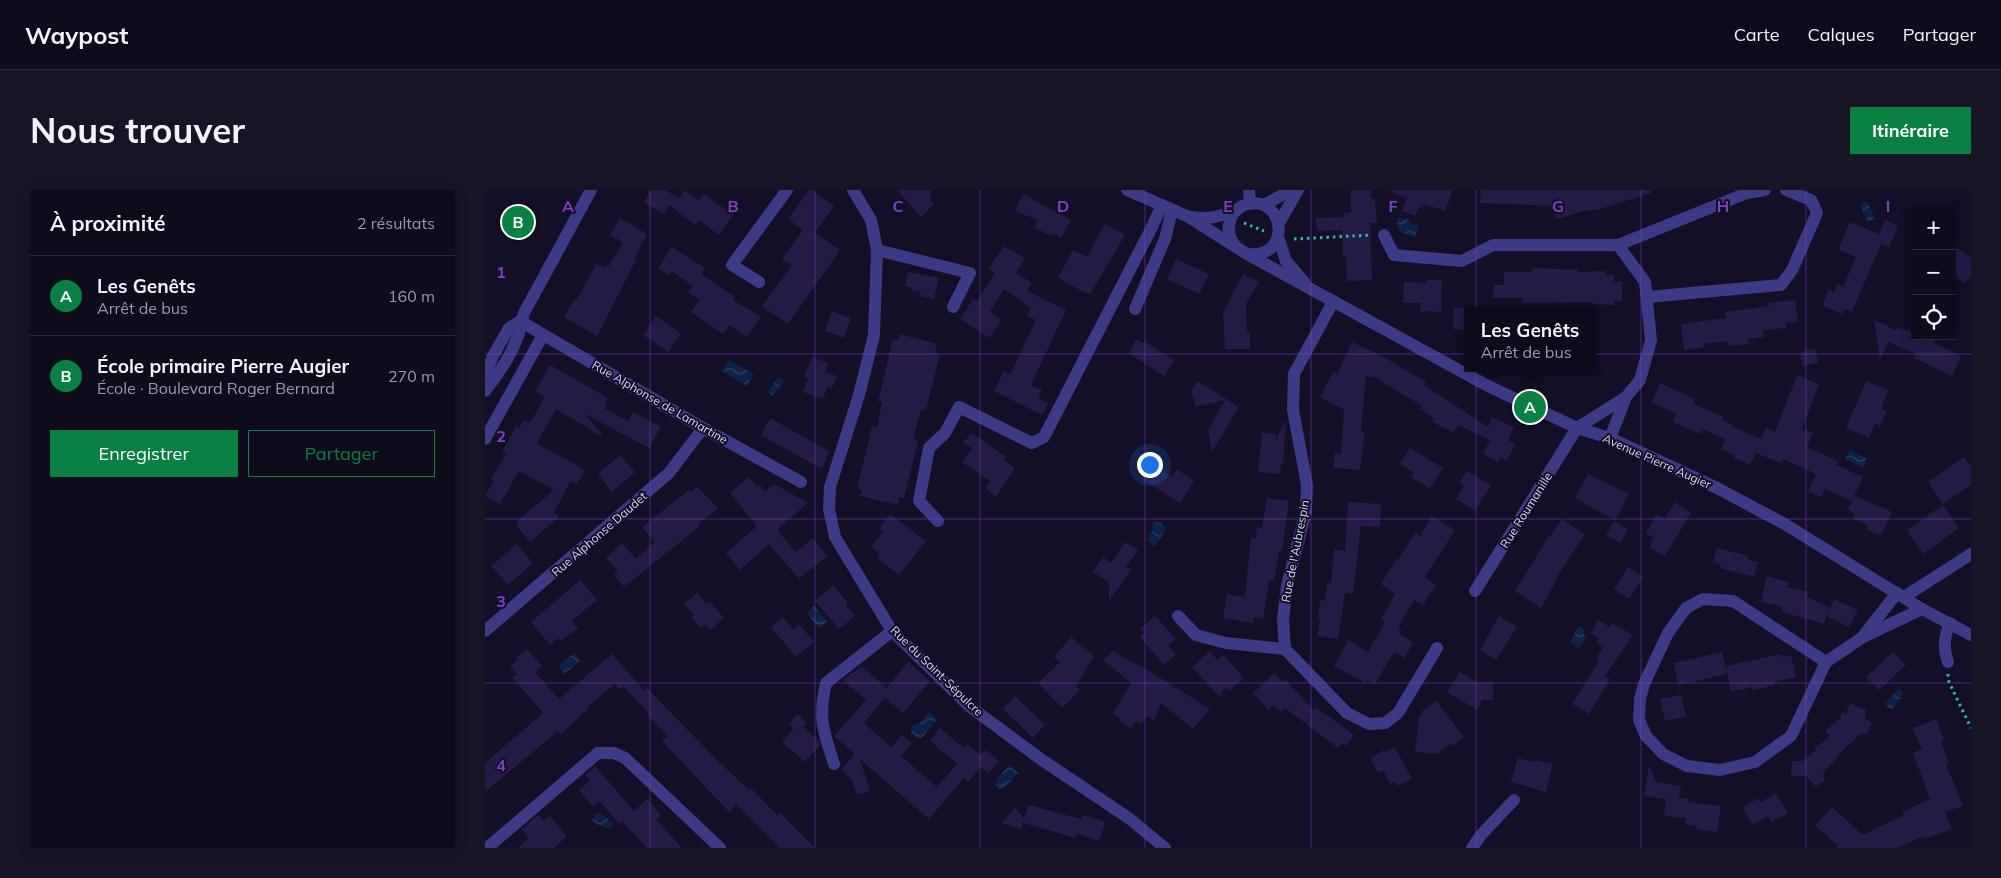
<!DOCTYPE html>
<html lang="fr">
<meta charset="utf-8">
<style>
:root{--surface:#0e0b1c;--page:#171425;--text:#f1f3f6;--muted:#9b9ba3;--line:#2e2b3b;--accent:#0b8043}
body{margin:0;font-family:Mulish,sans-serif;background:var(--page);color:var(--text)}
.controls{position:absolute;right:15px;top:15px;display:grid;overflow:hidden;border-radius:0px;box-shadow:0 2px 12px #0003}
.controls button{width:45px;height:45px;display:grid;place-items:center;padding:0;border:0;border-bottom:1px solid var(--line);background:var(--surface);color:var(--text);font:25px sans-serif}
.you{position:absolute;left:664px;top:274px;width:18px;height:18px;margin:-12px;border:4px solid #fff;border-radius:50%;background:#1a73e8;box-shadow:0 0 0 8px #1a73e833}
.badge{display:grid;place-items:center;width:32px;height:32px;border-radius:50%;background:var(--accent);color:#fff;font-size:16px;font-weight:700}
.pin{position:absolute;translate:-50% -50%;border:2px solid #fff;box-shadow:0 1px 5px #0006}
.popup{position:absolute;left:979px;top:117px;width:132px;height:65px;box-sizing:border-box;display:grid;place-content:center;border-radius:0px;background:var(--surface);filter:drop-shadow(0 1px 4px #0005);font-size:16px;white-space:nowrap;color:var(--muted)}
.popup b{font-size:19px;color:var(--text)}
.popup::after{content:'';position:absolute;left:50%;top:100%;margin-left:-10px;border:10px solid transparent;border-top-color:var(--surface)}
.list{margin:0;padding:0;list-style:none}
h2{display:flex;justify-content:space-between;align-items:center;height:65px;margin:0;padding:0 20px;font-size:21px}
h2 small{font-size:16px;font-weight:400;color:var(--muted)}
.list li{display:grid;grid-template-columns:32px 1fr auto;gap:15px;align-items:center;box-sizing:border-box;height:80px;padding:0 20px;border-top:1px solid var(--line)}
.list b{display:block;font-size:19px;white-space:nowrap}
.list p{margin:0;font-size:16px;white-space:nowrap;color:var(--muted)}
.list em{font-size:16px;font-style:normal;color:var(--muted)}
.actions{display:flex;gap:10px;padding:15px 20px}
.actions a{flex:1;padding:11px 0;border:1px solid var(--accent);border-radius:0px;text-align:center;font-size:18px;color:var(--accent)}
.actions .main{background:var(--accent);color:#fff}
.icon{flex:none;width:28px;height:28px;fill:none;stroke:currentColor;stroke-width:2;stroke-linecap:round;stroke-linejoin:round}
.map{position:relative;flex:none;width:1486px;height:658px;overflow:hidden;border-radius:0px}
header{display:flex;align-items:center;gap:30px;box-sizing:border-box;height:70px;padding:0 25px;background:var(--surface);border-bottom:1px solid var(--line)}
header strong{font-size:24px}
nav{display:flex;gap:28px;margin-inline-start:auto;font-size:18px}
.intro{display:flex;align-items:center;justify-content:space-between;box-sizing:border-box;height:120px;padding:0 30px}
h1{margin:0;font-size:35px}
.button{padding:12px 22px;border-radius:0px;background:var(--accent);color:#fff;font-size:18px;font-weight:700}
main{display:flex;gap:30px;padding:0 30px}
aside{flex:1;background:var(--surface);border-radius:0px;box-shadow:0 2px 12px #0003}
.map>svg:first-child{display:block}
.water{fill:url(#water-waves)}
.building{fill:#241b47}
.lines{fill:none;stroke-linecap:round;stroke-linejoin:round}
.path{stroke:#2fb8b0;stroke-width:3;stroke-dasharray:2.5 4;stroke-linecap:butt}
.minor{stroke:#3d3a85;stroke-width:12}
.grid{fill:none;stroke:#843dc5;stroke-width:1;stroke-opacity:0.55}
.labels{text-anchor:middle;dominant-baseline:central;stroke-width:4;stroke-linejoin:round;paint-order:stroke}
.street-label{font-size:12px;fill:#d9d4ff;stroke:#130f26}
.grid-label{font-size:16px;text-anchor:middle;font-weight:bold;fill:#843dc5;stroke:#130f26;stroke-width:4;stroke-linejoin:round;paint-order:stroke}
</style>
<header>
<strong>Waypost</strong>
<nav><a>Carte</a><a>Calques</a><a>Partager</a></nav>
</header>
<div class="intro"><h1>Nous trouver</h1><a class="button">Itinéraire</a></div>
<main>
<aside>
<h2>À proximité<small>2 résultats</small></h2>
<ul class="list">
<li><span class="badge">A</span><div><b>Les Genêts</b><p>Arrêt de bus</p></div><em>160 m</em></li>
<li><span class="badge">B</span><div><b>École primaire Pierre Augier</b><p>École · Boulevard Roger Bernard</p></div><em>270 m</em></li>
</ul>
<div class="actions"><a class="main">Enregistrer</a><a>Partager</a></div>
</aside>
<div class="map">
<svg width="1486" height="658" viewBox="0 0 1486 658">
<defs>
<pattern id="water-waves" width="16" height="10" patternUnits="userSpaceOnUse" patternTransform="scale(1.25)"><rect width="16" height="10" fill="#0c2248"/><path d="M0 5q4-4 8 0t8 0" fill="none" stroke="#2f4163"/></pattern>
</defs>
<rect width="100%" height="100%" fill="#130f26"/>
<!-- water -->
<g class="water">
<polygon points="1382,11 1390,29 1383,32 1375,14"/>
<polygon points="914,27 925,30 924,33 934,35 930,47 915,42 912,34"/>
<polygon points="244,170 269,184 262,196 237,181"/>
<polygon points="293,187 299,191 288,206 283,202"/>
<polygon points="1365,260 1382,269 1378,278 1360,269"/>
<polygon points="671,332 678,334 681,340 670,356 662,350 668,340 666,334"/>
<polygon points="329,416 342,432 334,438 321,423"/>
<polygon points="1094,436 1100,440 1098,444 1102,446 1094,458 1085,452"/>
<polygon points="89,463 95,471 80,484 73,476"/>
<polygon points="1413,499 1416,500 1418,505 1406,520 1400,514"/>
<polygon points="444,522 452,529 437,548 432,548 426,542 426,539 429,535 433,535"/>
<polygon points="525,575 533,583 519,599 517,598 515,600 511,595 512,593 510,591"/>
<polygon points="111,623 118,625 128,633 125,639 111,634 107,631"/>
</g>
<!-- building -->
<g class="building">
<polygon points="164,0 180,0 195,8 199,0 214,10 219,4 248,25 234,45 214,30 210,35 184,15 179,24 159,13 165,1"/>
<polygon points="324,0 327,0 349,16 330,43 355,60 303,134 277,116 307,76 297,69 318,40 303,29"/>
<polygon points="412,0 446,0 445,11 449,14 436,27"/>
<polygon points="866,0 886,0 886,9 890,9 892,33 885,33 887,90 862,91 861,65 858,66 857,40 832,41 831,28 859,27 859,23 866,22"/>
<polygon points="906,0 968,0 960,21 939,14 937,18 934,17 930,26 917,21 922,8 906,2"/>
<polygon points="996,0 1166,0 1166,3 1115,19 1106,21 1106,19 1072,29 1067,16 995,13"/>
<polygon points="538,4 586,30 576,48 568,43 566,46 549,37 553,30 530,21"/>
<polygon points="135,28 162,44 150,67 152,68 112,146 79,127 90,109 92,110 111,74 120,78 122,75 124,76 138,52 125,45"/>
<polygon points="1400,30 1413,36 1404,57 1396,54 1367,122 1360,119 1357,124 1337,115 1344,100 1349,102 1352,94 1358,97 1371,67 1353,59 1365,32 1394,44"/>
<polygon points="620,34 640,45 606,103 600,103 573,88 588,60 602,67"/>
<polygon points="1467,54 1486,68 1486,86 1480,93 1467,83"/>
<polygon points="519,56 540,68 531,83 547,93 542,101 581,120 546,195 557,200 553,208 563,213 557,225 509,201 519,181 525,185 551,130 542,126 546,118 519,99 505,122 516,130 505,148 475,129 488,109 492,111 510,83 504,78"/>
<polygon points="187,57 220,78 216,84 250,107 248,110 276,127 262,147 244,135 238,144 206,122 214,110 203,102 208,96 186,81 184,85 173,78"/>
<polygon points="691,69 724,84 714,104 682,89"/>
<polygon points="1047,78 1093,80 1093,82 1120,81 1120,85 1129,85 1129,92 1137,92 1137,111 1129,111 1129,115 1108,114 1108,112 1038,113 1038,108 1008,108 1009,95 1019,95 1019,82 1046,82"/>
<polygon points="423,82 454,88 449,109 435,106 436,102 427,100 427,98 420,96"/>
<polygon points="758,84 774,92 761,114 762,142 765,142 765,159 740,159 738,122"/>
<polygon points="942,90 957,90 956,122 935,121 936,113 918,113 919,92 942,93"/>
<polygon points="1310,110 1313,132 1301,133 1301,138 1278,140 1279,147 1263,149 1264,154 1244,156 1243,151 1218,154 1219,158 1199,160 1196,134 1241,128 1240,122 1284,116 1284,113"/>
<polygon points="969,117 982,118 982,140 968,139"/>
<polygon points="347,121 366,128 359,148 340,141"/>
<polygon points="171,126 196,144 183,162 158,145"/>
<polygon points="1389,130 1411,140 1412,137 1430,144 1430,146 1452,146 1449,153 1476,166 1467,186 1429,168 1431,164 1403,152 1395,170"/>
<polygon points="415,144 452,154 450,162 455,164 441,220 436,220 428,249 433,251 419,308 414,307 413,315 375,306 377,300 372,299 387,236 392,238 397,212 393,212 408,149 413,150"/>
<polygon points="651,149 658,153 660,152 689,170 679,186 644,163"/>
<polygon points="867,152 899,167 941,192 939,195 1003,237 1007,227 1029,237 1023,250 1030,254 1022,271 1016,267 1013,272 998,264 1005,250 973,235 968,243 959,237 958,238 947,231 949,228 935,219 937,216 888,186 887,188 881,185 876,241 880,241 875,280 848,278 850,263 856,264 859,220 835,207 848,182 852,184"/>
<polygon points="1330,158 1333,173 1318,176 1315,165 1317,162"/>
<polygon points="327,167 343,173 340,182 352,186 347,198 342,197 338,209 318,202 323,188 319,187"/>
<polygon points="65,175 123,208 119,214 122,216 120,219 143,231 148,222 176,237 164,258 100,224 117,244 116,246 71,219 52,253 100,280 92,294 86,291 69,322 74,327 45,352 32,336 32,331 69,300 34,281 15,314 0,306 9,290 6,289 21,264 17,262 31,236 34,238 39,230 45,233 60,207 50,201"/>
<polygon points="1312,185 1334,194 1317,239 1328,243 1322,257 1353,271 1351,275 1378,287 1367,311 1340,299 1336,307 1323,301 1331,284 1298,269 1296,273 1271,263 1265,275 1249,268 1250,265 1236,260 1240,249 1217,239 1215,244 1188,232 1191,224 1167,212 1175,193 1210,209 1208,214 1239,227 1237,230 1248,235 1247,236 1276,249 1281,238 1290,242"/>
<polygon points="713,191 754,217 727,262 723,241 740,210 711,217 706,201"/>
<polygon points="1381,191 1403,200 1396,219 1402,221 1395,236 1390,233 1384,248 1361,238"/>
<polygon points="285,228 344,261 337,279 276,245"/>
<polygon points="801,229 798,274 796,273 795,284 773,282 777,242 791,244 791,250"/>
<polygon points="487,243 521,267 519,270 530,278 511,307 500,298 505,291 477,272 487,258 478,253"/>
<polygon points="925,258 958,278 945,299 926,287 929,283 915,274"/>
<polygon points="135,265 150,282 127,302 113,284"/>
<polygon points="1479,267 1486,276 1486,295 1458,314 1443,292"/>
<polygon points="667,274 687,287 692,279 709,291 695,313 657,289"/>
<polygon points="982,281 1006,295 990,321 971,309 979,296 974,293"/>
<polygon points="1103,284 1144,304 1130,330 1090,308"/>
<polygon points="264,287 272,297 275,295 280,301 289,294 323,313 292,340 311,362 328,348 342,366 314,389 284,354 255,380 241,363 272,336 245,303"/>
<polygon points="212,297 233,318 213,334 215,336 139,397 129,385 133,381 121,368 137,353 151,369 170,352 157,337 204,300 206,302"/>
<polygon points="1370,306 1407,322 1397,344 1391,344 1381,339 1383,335 1368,328 1370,324 1363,320"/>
<polygon points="782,308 804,311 797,361 794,361 789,391 784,390 778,429 769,427 768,433 738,428 742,404 760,407 766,347 771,348 772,337 777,338"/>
<polygon points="863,312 896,314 895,337 876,336 868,404 860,403 853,449 832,446 835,429 833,429 835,410 840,411 842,392 846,393 849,359 860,361"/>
<polygon points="1190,312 1206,323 1180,366 1164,357 1169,348 1161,343 1172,324 1180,329"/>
<polygon points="1458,315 1474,338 1438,364 1422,340"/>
<polygon points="405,324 441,351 414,385 392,368 395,364 386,357 398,342 394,339"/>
<polygon points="947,326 970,340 940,387 951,395 938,415 929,410 913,438 917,440 914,444 928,452 920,468 909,462 890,494 883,490 881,493 849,476 863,450 883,462 900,432 896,429 910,404 896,394 911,369 913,370 930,343 935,346"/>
<polygon points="1077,329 1100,344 1070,390 1071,391 1056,418 1030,401 1064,346 1065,346"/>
<polygon points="1129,331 1143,340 1135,353 1121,345"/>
<polygon points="640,352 653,360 641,377 646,380 624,411 624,392 608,382 618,367 626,373"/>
<polygon points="32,354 48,373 23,395 6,376"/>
<polygon points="1232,358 1264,366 1263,370 1273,372 1269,387 1235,378 1236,375 1228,372"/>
<polygon points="1143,377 1158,387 1144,409 1129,399"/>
<polygon points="1282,386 1304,392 1302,397 1323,402 1322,407 1344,417 1342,425 1349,409 1373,420 1364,437 1341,426 1339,434 1297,422 1298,417 1276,412"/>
<polygon points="95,390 112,410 87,431 93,438 76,451 73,448 65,455 46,432"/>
<polygon points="348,395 363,413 361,415 370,426 354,439 330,411"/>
<polygon points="212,403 222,414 225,412 239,428 225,440 220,434 216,438 207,428 209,425 199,414"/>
<polygon points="670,426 691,449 683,455 691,465 679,475 655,447 659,443 655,439"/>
<polygon points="1014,426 1032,437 1011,470 995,460"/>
<polygon points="298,427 308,440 314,434 329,452 311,467 286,437"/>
<polygon points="1113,430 1125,437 1127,433 1148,445 1120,486 1125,489 1104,524 1087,514 1114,471 1111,469 1118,457 1111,453 1114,448 1106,443"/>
<polygon points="586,447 609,466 591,496 595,500 577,518 553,493 575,472 569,467"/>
<polygon points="42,459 57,476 50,482 74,509 127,464 159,500 162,498 230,568 264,600 266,598 292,625 295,623 330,658 295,658 251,614 244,622 177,551 183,546 163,526 164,524 158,517 138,496 134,499 130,494 103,516 104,518 76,544 73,541 0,602 0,573 58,523 27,487 32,484 25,476 33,469 31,467"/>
<polygon points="628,461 669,484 725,519 708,539 676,513 669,530 662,526 657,534 651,531 646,538 634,531 635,528 628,523 646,493 618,470"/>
<polygon points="725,461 732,470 738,465 759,488 744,501 741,497 734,506 707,477"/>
<polygon points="1237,462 1242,484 1193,495 1189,473"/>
<polygon points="1408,462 1421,475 1394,500 1381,487"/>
<polygon points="1296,464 1296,467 1306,465 1311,487 1289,492 1290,495 1268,500 1267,497 1246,502 1241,476"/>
<polygon points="423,472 445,491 418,523 400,508 379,533 406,557 417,545 427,553 416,566 452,597 472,574 445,551 455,538 479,558 482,554 496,565 501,560 514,571 504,583 496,577 483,592 479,588 444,629 375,569 385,601 372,605 366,589 356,580 370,564 349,546 381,510 358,490 376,476 402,498"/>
<polygon points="975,482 991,492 1008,492 1008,510 997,510 992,520 962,502"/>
<polygon points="789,483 798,492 801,490 829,521 831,517 869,545 861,556 857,553 853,558 800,518 796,522 788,515 784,520 768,503"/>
<polygon points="1196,505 1201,526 1180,531 1175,509"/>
<polygon points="530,506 560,535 548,548 518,519"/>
<polygon points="951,511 979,547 967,556 965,554 952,564 930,562 934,527 938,524 936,522"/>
<polygon points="1365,513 1381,520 1380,529 1387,532 1382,545 1376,543 1351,567 1352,569 1338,582 1340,590 1331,597 1321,586 1306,586 1307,571 1318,571 1331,560 1330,558 1345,546 1340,541 1355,528 1357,522 1361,524"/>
<polygon points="313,524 322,533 318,537 333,550 335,555 320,572 297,552 309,538 304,534"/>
<polygon points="1451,529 1459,550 1456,552 1464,573 1461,574 1478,616 1460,622 1467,639 1440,649 1439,646 1412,658 1350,658 1353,656 1330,635 1347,617 1378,645 1419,625 1417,622 1445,609 1428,563 1437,559 1427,537 1429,538"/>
<polygon points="910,557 927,589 912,596 910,591 905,594 898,580 893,583 885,568 899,560 900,562"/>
<polygon points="1033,568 1050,572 1051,570 1068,574 1061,602 1026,592"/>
<polygon points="110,576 149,621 162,609 176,625 171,629 197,658 162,658 137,631 134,634 115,611 108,617 94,600 105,591 100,585"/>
<polygon points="1164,576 1171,592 1196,596 1194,607 1204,609 1203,612 1236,616 1232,642 1211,639 1212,636 1200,634 1201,628 1179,626 1181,609 1159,606"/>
<polygon points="1291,603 1303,623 1287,632 1283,626 1268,635 1258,618 1273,608 1276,612"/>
<polygon points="544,615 596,629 598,625 620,632 614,651 592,643 591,648 538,633 536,639 517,633 530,617 539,629"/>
<polygon points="53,625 59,631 65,626 82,646 69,658 33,658 44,648 37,639"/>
</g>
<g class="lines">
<!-- path -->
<g class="path">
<polyline points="759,33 779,41"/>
<polyline points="809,49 887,45"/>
<polyline points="1463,484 1463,490 1486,538"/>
</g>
<!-- minor -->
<g class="minor">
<polyline points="368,0 386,30 392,60 389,145 374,205 345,297 344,319 350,347 407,441 484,516 557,570 645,629 680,658"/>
<polyline points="642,0 702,26 762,64 1003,196 1092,238 1125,248 1232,298 1298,333 1437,419 1486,445"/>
<polyline points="764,0 765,14"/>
<polyline points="779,15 806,0"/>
<path d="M706,27C723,30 736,26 752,20"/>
<polyline points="794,33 813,0"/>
<polyline points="899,45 909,65 977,71 1008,55 1133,55 1160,92 1166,150 1155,190 1141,207 1092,238 990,401"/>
<polyline points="793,47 801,71 819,92"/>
<polyline points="1133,55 1262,3 1280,0"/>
<path d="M751,57C744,48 741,39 746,28C749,21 755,16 763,14C800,6 808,69 762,64"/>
<polyline points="392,60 485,83 468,117"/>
<polyline points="274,92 247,75 302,0"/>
<polyline points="1162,107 1296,95 1307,80 1332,23 1326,10 1301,0"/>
<polyline points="848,112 809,184 808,220 822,295 821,321 802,396 798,429 800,459 862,523 884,534 900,533 913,523 952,458"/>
<polyline points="650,119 680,49 687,20"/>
<polyline points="35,131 218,238 316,292"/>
<polyline points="0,185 8,166 24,138 35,131"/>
<path d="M0,201C13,185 26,165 33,146C36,139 36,130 39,123L106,0"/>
<polyline points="1125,248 1141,207"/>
<polyline points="0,249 58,145"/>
<polyline points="453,331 434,311 444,258 460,243 474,217 547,253 559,247 666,39 677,15"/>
<polyline points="1419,407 1486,364"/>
<polyline points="693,426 711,445 741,453 800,459"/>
<polyline points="0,441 184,283 218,238"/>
<polyline points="1379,445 1412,403"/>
<polyline points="1341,472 1248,411 1218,409 1201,418 1183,443 1159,494 1155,509 1154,530 1161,546 1178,564 1202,576 1235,580 1270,572 1306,546 1341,472 1378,447 1437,419"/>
<path d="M1463,472C1458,458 1459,447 1465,433"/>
<path d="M349,574C338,540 333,529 341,493L407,441"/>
<polyline points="2,658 113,563 129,563 140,568 235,658"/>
<polyline points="987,658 996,645 1029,610"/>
</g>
</g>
<!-- grid -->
<path class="grid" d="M165,0V658M330,0V658M495,0V658M660,0V658M826,0V658M991,0V658M1156,0V658M1321,0V658M0,164H1486M0,329H1486M0,493H1486"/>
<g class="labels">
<!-- street labels -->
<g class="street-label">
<text transform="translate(175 212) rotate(30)">Rue Alphonse de Lamartine</text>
<text transform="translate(1172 271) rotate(24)">Avenue Pierre Augier</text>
<text transform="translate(1041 320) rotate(-58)">Rue Roumanille</text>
<text transform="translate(114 344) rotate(-41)">Rue Alphonse Daudet</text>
<text transform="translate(810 361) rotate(-79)">Rue de l'Aubrespin</text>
<text transform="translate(452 481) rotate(44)">Rue du Saint-Sépulcre</text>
</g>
</g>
<g class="grid-label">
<text x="83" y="22">A</text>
<text x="248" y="22">B</text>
<text x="413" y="22">C</text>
<text x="578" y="22">D</text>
<text x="743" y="22">E</text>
<text x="908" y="22">F</text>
<text x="1073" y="22">G</text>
<text x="1238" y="22">H</text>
<text x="1403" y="22">I</text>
<text x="16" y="88">1</text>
<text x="16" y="252">2</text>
<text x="16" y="417">3</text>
<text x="16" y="581">4</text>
</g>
</svg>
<div class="controls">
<button>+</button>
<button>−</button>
<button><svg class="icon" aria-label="locate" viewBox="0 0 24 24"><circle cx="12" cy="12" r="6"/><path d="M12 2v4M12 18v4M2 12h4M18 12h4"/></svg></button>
</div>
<div class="you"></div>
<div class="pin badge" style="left:1045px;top:217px">A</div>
<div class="popup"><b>Les Genêts</b>Arrêt de bus</div>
<div class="pin badge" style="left:33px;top:32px">B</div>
</div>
</main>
